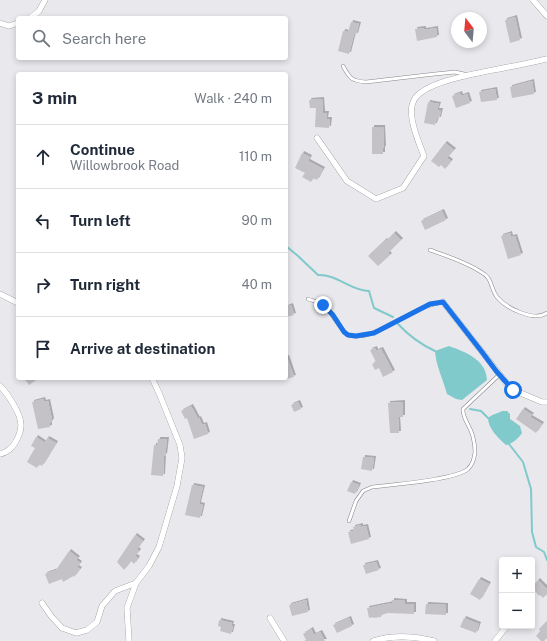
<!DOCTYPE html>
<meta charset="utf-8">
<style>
:root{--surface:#fff;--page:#f6f6f7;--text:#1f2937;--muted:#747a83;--line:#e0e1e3}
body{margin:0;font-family:"Public Sans",sans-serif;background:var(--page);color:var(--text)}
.controls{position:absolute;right:12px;bottom:12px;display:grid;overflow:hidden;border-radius:4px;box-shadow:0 2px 6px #0003}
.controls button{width:36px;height:36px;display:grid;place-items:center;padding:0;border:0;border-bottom:1px solid var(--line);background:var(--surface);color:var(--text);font:20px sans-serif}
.compass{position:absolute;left:451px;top:12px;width:36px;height:36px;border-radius:50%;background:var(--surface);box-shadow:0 2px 6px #0003;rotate:344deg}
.stop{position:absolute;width:12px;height:12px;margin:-9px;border:3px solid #1a73e8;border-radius:50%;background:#fff}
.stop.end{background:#1a73e8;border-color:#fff;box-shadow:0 1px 4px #0008}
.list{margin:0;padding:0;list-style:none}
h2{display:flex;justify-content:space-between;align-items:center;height:52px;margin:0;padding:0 16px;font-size:17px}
h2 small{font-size:13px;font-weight:400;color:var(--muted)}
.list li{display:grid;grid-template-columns:26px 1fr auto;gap:12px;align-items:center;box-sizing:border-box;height:64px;padding:0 16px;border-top:1px solid var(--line)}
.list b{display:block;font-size:15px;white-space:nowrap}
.list p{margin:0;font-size:13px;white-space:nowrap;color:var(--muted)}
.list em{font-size:13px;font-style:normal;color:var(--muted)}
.icon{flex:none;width:22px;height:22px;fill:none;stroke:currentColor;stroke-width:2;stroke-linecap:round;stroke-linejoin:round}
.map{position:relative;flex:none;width:547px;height:641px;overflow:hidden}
.search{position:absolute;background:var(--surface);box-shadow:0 2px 6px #0003;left:16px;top:16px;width:272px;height:44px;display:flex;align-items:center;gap:10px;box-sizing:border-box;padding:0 14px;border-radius:4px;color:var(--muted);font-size:15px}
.panel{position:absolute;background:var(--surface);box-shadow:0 2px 6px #0003;left:16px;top:72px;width:272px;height:308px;border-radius:4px}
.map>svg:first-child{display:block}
.water{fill:#80cacc}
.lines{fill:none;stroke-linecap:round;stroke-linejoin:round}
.stream{stroke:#80cacc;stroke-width:2}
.building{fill:#c4c2c7;filter:url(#shadow)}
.service-casing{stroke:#86868a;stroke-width:4}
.minor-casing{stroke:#86868a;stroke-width:6}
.service{stroke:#fff;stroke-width:3}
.minor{stroke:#fff;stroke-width:5.5}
.route{stroke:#1a73e8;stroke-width:5}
</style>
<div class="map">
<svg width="547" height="641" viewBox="0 0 547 641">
<defs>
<filter id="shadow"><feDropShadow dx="2" dy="-2" stdDeviation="0" flood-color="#0004"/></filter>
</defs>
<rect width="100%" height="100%" fill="#e8e8ed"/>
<!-- water -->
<g class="water">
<path d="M449,346C465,352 486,359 487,380L462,400L456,399L447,394C443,379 436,366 435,351Z"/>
<path d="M502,411H507L510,414V419L520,426L522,433C519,438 512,444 506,445C498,438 488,428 488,418C492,414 497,414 502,411Z"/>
</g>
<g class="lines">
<!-- stream -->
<g class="stream">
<path d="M286,246L298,256L318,275C337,274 351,291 369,291L374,308L393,317"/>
<path d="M398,324C409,336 420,344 435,351"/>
<polyline points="470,409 481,411 488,418"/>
<polyline points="509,444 523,462 531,489 532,532 536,547 544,552 547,560"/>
</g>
</g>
<!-- building -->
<g class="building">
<polygon points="515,17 520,40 510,43 505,20"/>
<polygon points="351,22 359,24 356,35 354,34 349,54 338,51 343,31 348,32"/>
<polygon points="424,28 424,30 436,28 437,37 417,41 415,29"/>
<polygon points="532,81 534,94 512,98 510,87"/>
<polygon points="495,89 497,100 481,102 479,92"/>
<polygon points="460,93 461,96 467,94 470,103 456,108 452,96"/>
<polygon points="322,99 323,113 327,113 326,119 330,119 329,128 315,127 316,108 310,108 309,100"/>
<polygon points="428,102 439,104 437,110 441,110 439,119 437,118 435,125 424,123"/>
<polygon points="372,127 383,127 384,148 383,148 383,154 372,154"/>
<polygon points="445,143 454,150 447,158 451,161 445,169 441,165 439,167 431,161"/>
<polygon points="302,153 310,157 308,161 323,169 317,180 313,178 311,182 302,177 305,173 295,168"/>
<polygon points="442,211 446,220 425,230 421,221"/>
<polygon points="394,233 401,240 388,253 390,255 378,266 368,256 385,240 386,241"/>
<polygon points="510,233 511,237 515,236 521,255 508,259 501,236"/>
<polygon points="291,305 294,315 286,317 286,307"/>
<polygon points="375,348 376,351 381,349 393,372 383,377 379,368 375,370 372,364 376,362 370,350"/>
<polygon points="286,357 287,357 294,377 286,379"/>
<polygon points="24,378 39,378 29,385"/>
<polygon points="43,399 44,402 48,401 52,420 50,423 50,427 38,429 32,402"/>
<polygon points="298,402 301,409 294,412 291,405"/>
<polygon points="403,402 403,417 398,417 399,433 390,433 388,403"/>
<polygon points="191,406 198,419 199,418 202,425 205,424 208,434 194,439 187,418 185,419 181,411"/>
<polygon points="523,409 532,415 530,417 542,424 536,433 516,419"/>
<polygon points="36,437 45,443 47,438 56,443 42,466 39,464 37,468 27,462 35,448 31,446"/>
<polygon points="158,439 167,439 165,456 164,455 163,476 151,475 154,445 157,445"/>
<polygon points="363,457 374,458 372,471 361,469"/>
<polygon points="351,482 359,485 355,494 347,491"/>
<polygon points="192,485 203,487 199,504 203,505 200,518 185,515"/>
<polygon points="361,525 361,527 366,526 369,539 351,544 348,532 354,531 353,527"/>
<polygon points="135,535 143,541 137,549 139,551 135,556 138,558 134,564 131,561 124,570 117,562"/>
<polygon points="69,551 78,558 76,560 80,563 77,567 80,569 74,577 73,576 70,578 63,582 62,579 49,584 45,574 56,570"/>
<polygon points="376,562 379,570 366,574 363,565"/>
<polygon points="479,579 489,584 480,600 470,594"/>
<polygon points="538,580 547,589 547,594 543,598 540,595 539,596 532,587"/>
<polygon points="306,600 308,612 292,616 289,605"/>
<polygon points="392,600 405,601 405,604 414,604 414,614 388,613 381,615 381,617 373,618 373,617 369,618 367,608 392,603"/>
<polygon points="426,604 446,605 446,615 425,614"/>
<polygon points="349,618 352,626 337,633 333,625"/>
<polygon points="464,618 479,624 476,633 460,627"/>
<polygon points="219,620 232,623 231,626 233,626 231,634 220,631 221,627 218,626"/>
<polygon points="547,621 547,638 544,641 541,641 536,636 540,631 539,629"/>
<polygon points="311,629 314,635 320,632 325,641 304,641 306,640 303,634"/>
</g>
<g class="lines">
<!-- service casing -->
<g class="service-casing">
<g id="service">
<path d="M343,66C350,79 352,81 366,82L435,74L455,72L464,74"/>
<path d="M430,250C447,256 466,262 481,272C493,278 490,288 497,297C506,308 534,322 547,313"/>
<path d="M308,299C313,301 320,302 325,306C331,312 342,332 348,335C367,342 397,320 414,312C423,307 432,304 443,302"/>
<path d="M349,521L356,501L363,491L372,487C391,485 455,480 468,469C473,464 474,459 475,452C475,448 474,441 473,437C471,427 462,418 463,409L499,375"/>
</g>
</g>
<!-- minor casing -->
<g class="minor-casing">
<g id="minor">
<polyline points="533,0 547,16"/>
<polyline points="30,18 39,11 45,0"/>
<polyline points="0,23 9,26 18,23"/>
<path d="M317,138L347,181L376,199L403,188L424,156C419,143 406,114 414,100C425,80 486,72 508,67C521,65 534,62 547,59"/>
<polyline points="0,294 18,303"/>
<polyline points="443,302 511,389 542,402 547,402"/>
<path d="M0,386C8,394 21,414 21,425C21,431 18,438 15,443C12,448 6,453 0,454"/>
<polyline points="42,603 51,616 62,628 76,633 87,630 97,622 102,606 115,591 136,583"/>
<polyline points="270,618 284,641"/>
<polyline points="129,641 127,608 136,583 149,566 159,547 177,486 182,458 180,445 159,393 152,378"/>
<path d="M373,641C392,635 414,636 434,641"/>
<polyline points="495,641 507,626"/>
</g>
</g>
<!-- service -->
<use href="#service" class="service"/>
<!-- minor -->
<use href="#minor" class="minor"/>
</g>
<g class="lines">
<!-- route -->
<polyline class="route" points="323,305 333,315 344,332 348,335 356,336 374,333 430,304 443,302 482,352 497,372 513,390"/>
</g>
</svg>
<div class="controls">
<button>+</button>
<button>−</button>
</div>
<svg class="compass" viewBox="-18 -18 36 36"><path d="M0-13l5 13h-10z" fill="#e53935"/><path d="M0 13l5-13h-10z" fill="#747a83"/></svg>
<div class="stop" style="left:513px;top:390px"></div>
<div class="stop end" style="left:323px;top:305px"></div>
<div class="search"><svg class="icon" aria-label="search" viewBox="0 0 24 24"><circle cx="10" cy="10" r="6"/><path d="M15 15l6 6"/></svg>Search here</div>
<section class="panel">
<h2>3 min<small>Walk · 240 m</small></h2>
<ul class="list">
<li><svg class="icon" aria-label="ahead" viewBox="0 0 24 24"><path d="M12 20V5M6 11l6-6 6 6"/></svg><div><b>Continue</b><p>Willowbrook Road</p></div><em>110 m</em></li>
<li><svg class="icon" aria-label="left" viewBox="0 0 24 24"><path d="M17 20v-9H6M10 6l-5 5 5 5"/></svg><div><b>Turn left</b></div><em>90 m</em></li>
<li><svg class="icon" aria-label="right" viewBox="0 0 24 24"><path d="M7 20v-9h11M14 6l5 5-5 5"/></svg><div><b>Turn right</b></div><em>40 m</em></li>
<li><svg class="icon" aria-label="arrive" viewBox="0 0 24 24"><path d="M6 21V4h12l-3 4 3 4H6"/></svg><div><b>Arrive at destination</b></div></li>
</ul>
</section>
</div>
